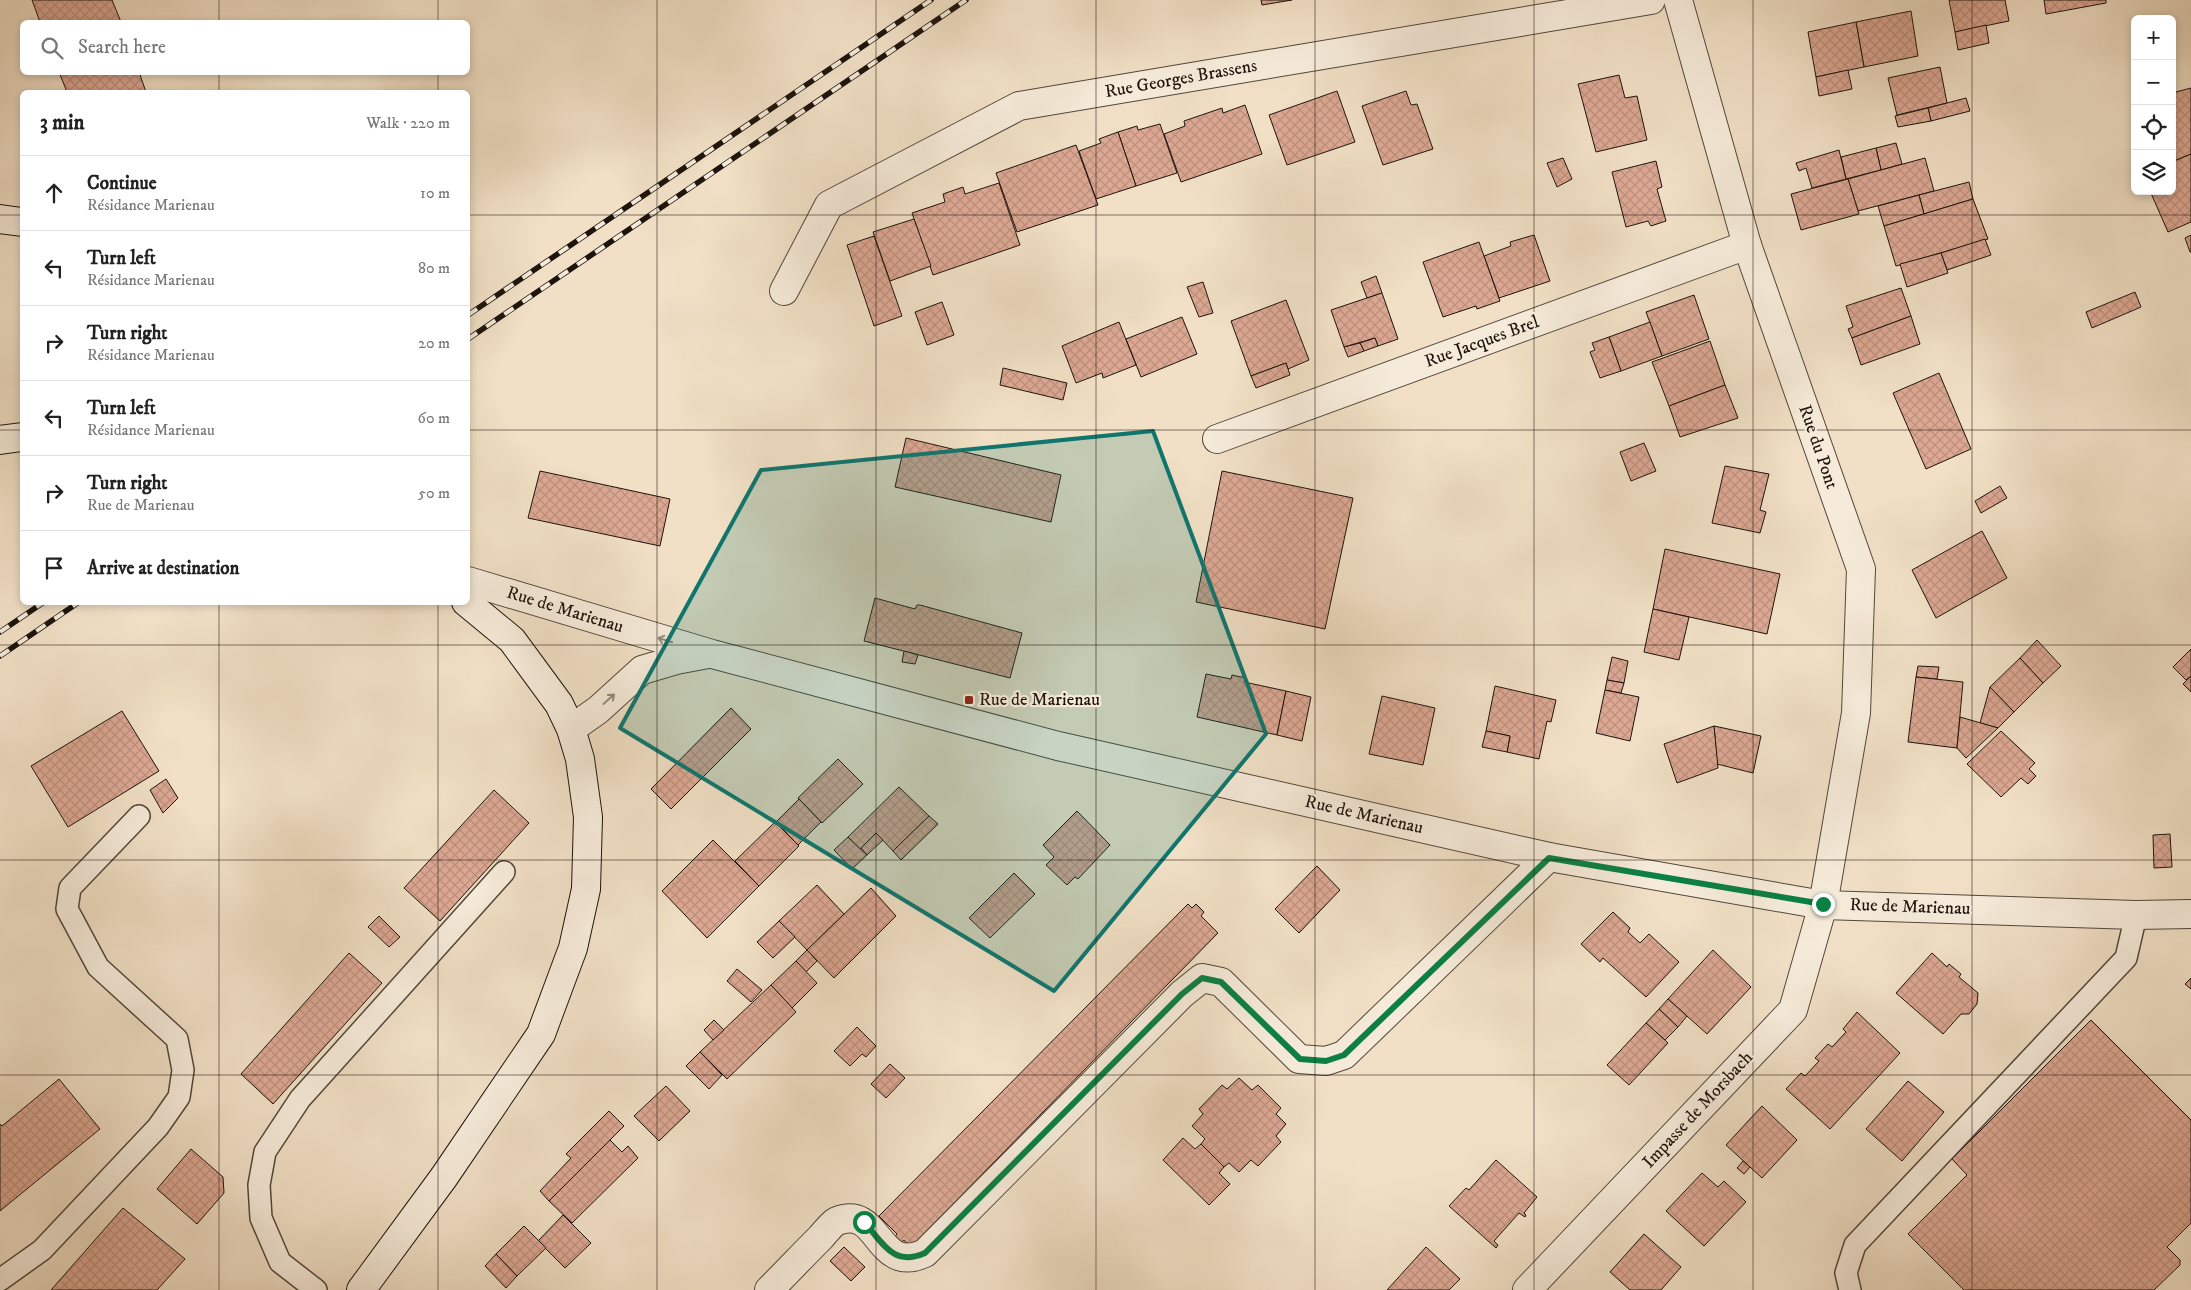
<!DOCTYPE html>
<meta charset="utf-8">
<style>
:root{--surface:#fff;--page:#f6f6f6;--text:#222;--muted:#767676;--line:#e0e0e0}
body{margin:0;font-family:"IM FELL DW Pica",serif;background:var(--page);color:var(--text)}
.controls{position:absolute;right:15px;top:15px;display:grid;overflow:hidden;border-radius:8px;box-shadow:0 2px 8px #0003}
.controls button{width:45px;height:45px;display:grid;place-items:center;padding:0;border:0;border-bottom:1px solid var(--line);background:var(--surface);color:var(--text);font:25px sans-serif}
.stop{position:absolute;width:15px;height:15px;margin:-11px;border:4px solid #0b8043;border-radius:50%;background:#fff}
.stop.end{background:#0b8043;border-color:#fff;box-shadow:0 1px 5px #0008}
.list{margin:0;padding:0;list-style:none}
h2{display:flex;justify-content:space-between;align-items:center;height:65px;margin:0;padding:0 20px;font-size:21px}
h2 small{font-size:16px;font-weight:400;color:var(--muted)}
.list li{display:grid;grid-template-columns:32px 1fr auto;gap:15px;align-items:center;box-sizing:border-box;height:75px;padding:0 20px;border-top:1px solid var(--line)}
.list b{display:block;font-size:19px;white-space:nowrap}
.list p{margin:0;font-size:16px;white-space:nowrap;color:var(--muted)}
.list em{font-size:16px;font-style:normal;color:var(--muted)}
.icon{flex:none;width:28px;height:28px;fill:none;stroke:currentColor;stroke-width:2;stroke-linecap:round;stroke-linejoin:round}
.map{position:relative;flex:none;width:2191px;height:1290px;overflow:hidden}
.search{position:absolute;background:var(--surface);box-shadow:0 2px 8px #0003;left:20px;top:20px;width:450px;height:55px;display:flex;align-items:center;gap:12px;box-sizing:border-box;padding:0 18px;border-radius:8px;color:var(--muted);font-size:19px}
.panel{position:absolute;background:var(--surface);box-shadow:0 2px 8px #0003;left:20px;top:90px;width:450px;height:515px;border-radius:8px}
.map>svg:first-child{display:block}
.building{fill:url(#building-cross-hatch);stroke:#1d140d}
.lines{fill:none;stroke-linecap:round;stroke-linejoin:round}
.service-casing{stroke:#52473b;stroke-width:24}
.minor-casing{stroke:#52473b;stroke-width:30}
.tertiary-casing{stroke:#52473b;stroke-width:30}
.secondary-casing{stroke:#1d140d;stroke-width:30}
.service{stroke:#f6ebda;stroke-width:21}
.minor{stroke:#f6ebda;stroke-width:28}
.tertiary{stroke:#f6ebda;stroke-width:28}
.secondary{stroke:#f6ebda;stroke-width:28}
.rail-casing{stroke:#1d140d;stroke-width:5.5}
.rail{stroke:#f6ebda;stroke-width:4;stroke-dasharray:11;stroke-linecap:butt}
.oneway{stroke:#948a7e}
.route{stroke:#0b8043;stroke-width:6}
.marked{fill:#0f766e;fill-opacity:0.2;stroke:#0f766e;stroke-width:4;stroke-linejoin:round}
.grid{fill:none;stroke:#1d140d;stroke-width:1;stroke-opacity:0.55}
.poi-dot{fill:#8f2418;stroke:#f6ebda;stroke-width:2}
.labels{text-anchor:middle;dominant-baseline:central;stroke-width:4.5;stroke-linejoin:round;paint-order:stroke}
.street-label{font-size:18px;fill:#1d140d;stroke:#f6ebda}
.poi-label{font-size:18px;fill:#1d140d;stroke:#f6ebda;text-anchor:start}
</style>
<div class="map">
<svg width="2191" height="1290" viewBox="0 0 2191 1290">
<defs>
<pattern id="building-cross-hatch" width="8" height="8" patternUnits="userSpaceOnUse" patternTransform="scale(1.25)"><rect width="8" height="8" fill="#dda893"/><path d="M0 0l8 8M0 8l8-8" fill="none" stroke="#bd907e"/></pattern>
</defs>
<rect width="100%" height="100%" fill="#f1e0c6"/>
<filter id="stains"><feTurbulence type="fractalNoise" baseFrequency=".004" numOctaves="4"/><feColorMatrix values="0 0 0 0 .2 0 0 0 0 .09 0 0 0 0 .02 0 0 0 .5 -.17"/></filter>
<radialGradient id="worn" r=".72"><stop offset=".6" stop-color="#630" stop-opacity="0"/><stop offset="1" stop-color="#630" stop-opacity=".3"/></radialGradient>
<!-- building -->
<g class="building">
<polygon points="32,0 112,0 121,22 40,22"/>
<polygon points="1261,0 1292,0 1262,5"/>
<polygon points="1949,0 2005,0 2009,21 1955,32"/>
<polygon points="2044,0 2106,0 2106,3 2046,14"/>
<polygon points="1911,11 1918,56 1864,67 1856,22"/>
<polygon points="1856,22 1864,67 1816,77 1808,32"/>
<polygon points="1986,25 1989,43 1958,50 1955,32"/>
<polygon points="1940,67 1947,103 1897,115 1888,78"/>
<polygon points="1848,70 1852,89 1819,96 1816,77"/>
<polygon points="59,72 139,72 146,92 67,92"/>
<polygon points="1619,75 1625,98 1637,96 1647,140 1596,152 1578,84"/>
<polygon points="2191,88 2191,154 2172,162 2172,93"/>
<polygon points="1337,91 1355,142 1287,165 1269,115"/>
<polygon points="1406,91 1411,105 1417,104 1433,149 1383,165 1362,106"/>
<polygon points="1966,98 1970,111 1931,121 1928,108"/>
<polygon points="1245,105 1262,154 1181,182 1164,134 1185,126 1184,121 1222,108 1223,113"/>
<polygon points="1928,108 1931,121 1898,127 1895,116"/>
<polygon points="1160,124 1177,173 1136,186 1118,132 1137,126 1138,130"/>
<polygon points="1118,132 1136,186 1096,199 1079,151 1101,143 1099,139"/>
<polygon points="1896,143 1902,164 1881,170 1876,148"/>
<polygon points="1076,145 1098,205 1017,232 996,173"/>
<polygon points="1876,148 1881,170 1846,179 1841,157"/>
<polygon points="1839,150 1846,179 1812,188 1806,168 1799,171 1796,163"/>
<polygon points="2191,154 2191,222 2168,232 2150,191 2172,191 2172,162"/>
<polygon points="1563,158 1572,179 1557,187 1547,163"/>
<polygon points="1925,158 1934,191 1858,211 1848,179"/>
<polygon points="1656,161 1662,187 1657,189 1666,221 1651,226 1648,221 1626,227 1612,172"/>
<polygon points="1848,179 1859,214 1801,230 1791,194"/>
<polygon points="1969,182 1973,199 1924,214 1919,195"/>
<polygon points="999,183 1020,245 933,275 912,213 945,202 943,194 963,187 965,194"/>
<polygon points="1919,195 1924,214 1884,226 1878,206"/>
<polygon points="1973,199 1988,239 1896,266 1884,226"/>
<polygon points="914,219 931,266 890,281 873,232"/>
<polygon points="1534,235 1550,281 1499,298 1484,256 1511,246 1510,242"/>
<polygon points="2191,235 2191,252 2190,252 2185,238"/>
<polygon points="874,236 902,316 874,326 847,245"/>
<polygon points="1985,239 1991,255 1947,270 1941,253"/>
<polygon points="1479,242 1500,301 1477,309 1476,306 1443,317 1423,262"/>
<polygon points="1941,253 1948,273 1907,287 1900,264"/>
<polygon points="1376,276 1382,293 1367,298 1361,282"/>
<polygon points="1203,282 1213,313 1199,317 1187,287"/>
<polygon points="1901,288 1911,316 1852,338 1848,329 1853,327 1846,306"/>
<polygon points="2135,292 2141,307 2092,328 2086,312"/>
<polygon points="1382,293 1398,339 1378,346 1375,338 1344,347 1331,310"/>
<polygon points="1694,295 1709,339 1662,356 1646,312"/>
<polygon points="1286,300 1309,360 1288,369 1286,363 1251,376 1231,321"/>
<polygon points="942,302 954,335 927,345 915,312"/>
<polygon points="1911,316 1920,344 1861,365 1852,338"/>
<polygon points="1182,317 1197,354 1141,377 1126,339"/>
<polygon points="1119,322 1136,365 1103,378 1102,373 1076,383 1062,346"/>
<polygon points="1650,322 1662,356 1621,371 1609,337"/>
<polygon points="1609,337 1621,371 1600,378 1590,352 1595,350 1592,343"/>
<polygon points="1375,338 1378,346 1364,351 1360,343"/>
<polygon points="1710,341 1725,385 1669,406 1652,362"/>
<polygon points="1360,343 1364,351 1348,357 1344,347"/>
<polygon points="1286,363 1290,375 1256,388 1251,376"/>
<polygon points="1003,368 1067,383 1063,400 1000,385"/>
<polygon points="1939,373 1971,449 1926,469 1893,393"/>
<polygon points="1725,385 1738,418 1680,437 1669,406"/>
<polygon points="906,438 1061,475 1051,522 895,487"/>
<polygon points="1644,443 1656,471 1631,481 1620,452"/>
<polygon points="1725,466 1769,474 1760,510 1766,512 1760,533 1712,523"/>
<polygon points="540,471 670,499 660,546 528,518"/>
<polygon points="1222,471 1353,498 1325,629 1196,602"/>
<polygon points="2000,486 2007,498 1981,513 1975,501"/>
<polygon points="1982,531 2007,578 1936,618 1912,570"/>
<polygon points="1665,549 1780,574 1767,634 1653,609"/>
<polygon points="875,598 915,609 917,605 920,605 1022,633 1010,678 864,641"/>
<polygon points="1653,609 1689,617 1679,660 1644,652"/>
<polygon points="2037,640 2061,666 2043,683 2020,658"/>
<polygon points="2191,649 2191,676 2186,680 2173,667"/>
<polygon points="904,651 918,655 915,664 902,662"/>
<polygon points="1612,657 1628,661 1624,683 1607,680"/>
<polygon points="2020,658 2043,683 2014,712 1990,687"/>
<polygon points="1918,666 1939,667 1937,679 1916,677"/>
<polygon points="1206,674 1231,679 1232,675 1246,678 1244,682 1286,691 1277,735 1197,717"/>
<polygon points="2191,676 2191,692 2183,684"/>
<polygon points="1916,677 1963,682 1957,748 1908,742"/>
<polygon points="1607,680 1624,683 1621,693 1605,690"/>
<polygon points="1495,686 1556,700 1551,722 1547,721 1539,759 1507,752 1510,736 1486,731"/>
<polygon points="1990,687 2014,712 1998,728 1980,723"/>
<polygon points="1605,690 1639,697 1630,741 1596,733"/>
<polygon points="1286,691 1311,697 1302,741 1277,735"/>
<polygon points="1382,696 1435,708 1423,765 1369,754"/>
<polygon points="731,708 751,729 671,809 651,789"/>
<polygon points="122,711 159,771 68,827 31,766"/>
<polygon points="1960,717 1998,728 1966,758 1957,748"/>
<polygon points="1714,726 1761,736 1753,773 1717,764"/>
<polygon points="1714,726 1718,768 1677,783 1664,744"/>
<polygon points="1486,731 1510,736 1507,752 1482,747"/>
<polygon points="2001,731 2035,763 2029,769 2036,776 2028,784 2021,778 2001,797 1967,764"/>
<polygon points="838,759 863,784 822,823 798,798"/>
<polygon points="166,779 178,798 163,813 150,790"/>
<polygon points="899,787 929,816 893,851 876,833 860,849 848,837"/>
<polygon points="494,790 529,823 440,921 404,888"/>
<polygon points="799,799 821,822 798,845 776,822"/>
<polygon points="1077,811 1110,845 1078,879 1075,877 1067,885 1046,865 1054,857 1043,845"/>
<polygon points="929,816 938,824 901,860 893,851"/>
<polygon points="775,822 799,846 759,886 735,861"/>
<polygon points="876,833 883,840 867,855 861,848"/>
<polygon points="2170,834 2172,867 2154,868 2153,835"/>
<polygon points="848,837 867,855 852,869 834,850"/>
<polygon points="713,840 759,886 707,938 662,891"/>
<polygon points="1317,866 1340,890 1299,933 1275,909"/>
<polygon points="1014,873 1035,894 990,938 969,918"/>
<polygon points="817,885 844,914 807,950 779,921"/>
<polygon points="871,888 896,916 834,978 807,950"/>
<polygon points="1188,904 1192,908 1196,904 1204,912 1201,916 1218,933 910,1248 904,1240 900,1244 894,1238 897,1234 879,1216"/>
<polygon points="1613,912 1630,928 1628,932 1640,943 1649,934 1679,962 1646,997 1603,958 1600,962 1581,944"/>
<polygon points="379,916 400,937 389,947 368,927"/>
<polygon points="779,921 795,937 773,958 757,942"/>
<polygon points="807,950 817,961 806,972 796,961"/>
<polygon points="1713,950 1751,987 1707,1034 1668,999"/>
<polygon points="349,953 382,983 273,1104 241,1074"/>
<polygon points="1932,953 1947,967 1949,964 1961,974 1959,977 1978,993 1977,1004 1969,1014 1961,1014 1943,1034 1896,993"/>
<polygon points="796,961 817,983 792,1008 771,985"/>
<polygon points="737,969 762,990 751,1002 727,981"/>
<polygon points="2191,978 2191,989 2185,984"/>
<polygon points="771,985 796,1012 727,1079 700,1052"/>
<polygon points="1668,999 1687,1016 1678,1027 1659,1009"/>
<polygon points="1659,1009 1678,1027 1665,1040 1646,1023"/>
<polygon points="1857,1012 1900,1053 1830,1129 1786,1089 1801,1073 1805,1076 1819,1061 1815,1058 1828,1044 1832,1047 1846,1032 1843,1029"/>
<polygon points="714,1020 724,1030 713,1040 704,1030"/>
<polygon points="2091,1020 2191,1120 2191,1223 2167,1247 2180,1260 2180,1265 2154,1290 1964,1290 1908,1234 1967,1175 1952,1159"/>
<polygon points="1646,1023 1668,1043 1629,1085 1607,1065"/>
<polygon points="857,1027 876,1046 866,1057 862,1054 850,1066 834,1051"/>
<polygon points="700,1052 722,1075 709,1089 686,1066"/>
<polygon points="890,1064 905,1078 886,1098 871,1084"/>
<polygon points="1239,1078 1252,1090 1258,1085 1281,1108 1276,1114 1286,1124 1276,1136 1281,1142 1258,1166 1251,1160 1239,1172 1229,1163 1224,1167 1201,1144 1205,1139 1192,1126 1203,1114 1199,1109 1222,1085 1227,1089"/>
<polygon points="59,1079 100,1129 0,1211 0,1124 2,1126"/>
<polygon points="1908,1081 1944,1112 1902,1161 1866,1129"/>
<polygon points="666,1086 690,1111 659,1141 634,1116"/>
<polygon points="1762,1106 1797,1140 1762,1178 1726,1145"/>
<polygon points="609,1111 624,1126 549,1201 540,1191 571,1158 566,1154"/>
<polygon points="1183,1138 1195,1149 1201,1144 1224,1167 1219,1173 1230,1184 1209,1205 1163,1160"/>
<polygon points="610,1140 622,1152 628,1146 638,1158 572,1223 549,1201"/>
<polygon points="191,1149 223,1177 224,1193 197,1224 157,1189"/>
<polygon points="1496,1160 1537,1197 1524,1213 1526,1215 1525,1217 1519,1213 1494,1241 1498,1245 1496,1248 1449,1206 1466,1188 1469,1190"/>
<polygon points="1743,1161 1750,1167 1744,1174 1737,1168"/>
<polygon points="1702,1173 1718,1187 1724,1181 1746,1202 1704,1246 1666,1211"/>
<polygon points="123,1208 185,1259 157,1290 51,1290"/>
<polygon points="563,1215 591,1243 565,1268 538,1241"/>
<polygon points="524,1226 546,1248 517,1276 496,1254"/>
<polygon points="1644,1234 1681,1267 1661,1290 1630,1290 1610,1272"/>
<polygon points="844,1247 865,1267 851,1281 830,1261"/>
<polygon points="1426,1247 1460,1279 1449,1290 1387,1290"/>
<polygon points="496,1254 517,1276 506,1288 485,1266"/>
</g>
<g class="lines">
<!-- service casing -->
<g class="service-casing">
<g id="service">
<polyline points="0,1280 42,1250 158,1127 179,1097 183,1070 177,1039 98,967 67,909 70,888 139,816"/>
<polyline points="316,1290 280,1262 261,1218 259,1185 265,1152 300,1099 504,872"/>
<polyline points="1850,1290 1846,1273 1855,1245 2126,958 2136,915"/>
</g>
</g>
<!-- minor casing -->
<g class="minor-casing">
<g id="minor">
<polyline points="784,291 829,205 1019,106 1651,0"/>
<polyline points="1217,439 1747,245"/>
<path d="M769,1290C786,1273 803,1255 820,1238C825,1233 831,1224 837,1221C881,1204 876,1276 925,1253L1182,994L1202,978L1221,982L1299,1059L1326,1061L1344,1055L1549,857"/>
<polyline points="1527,1290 1793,1010 1823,905 1856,713 1861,569 1747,245 1678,0"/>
</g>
</g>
<!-- tertiary casing -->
<g class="tertiary-casing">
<g id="tertiary">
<polyline points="468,581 712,654 1058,746 1549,857 1823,905 2136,915 2191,914"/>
<polyline points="571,729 598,710 642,670 676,660 708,654"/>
</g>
</g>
<!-- secondary casing -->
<g class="secondary-casing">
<g id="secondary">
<polyline points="0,219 22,222"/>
<polyline points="0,440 22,437"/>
<polyline points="361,1290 444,1177 541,1034 573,948 586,889 588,817 580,759 571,729 559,704 512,640 466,602"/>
</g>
</g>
<!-- service -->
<use href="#service" class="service"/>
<!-- minor -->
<use href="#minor" class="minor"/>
<!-- tertiary -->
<use href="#tertiary" class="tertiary"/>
<!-- secondary -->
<use href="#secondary" class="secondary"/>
<!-- rail casing -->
<g class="rail-casing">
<g id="rail">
<polyline points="468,315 931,0"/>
<polyline points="468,339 966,0"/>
<polyline points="0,632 44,602"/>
<polyline points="0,656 79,602"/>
</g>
</g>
<!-- rail -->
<use href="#rail" class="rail"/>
</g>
<!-- one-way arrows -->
<defs><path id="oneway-shaft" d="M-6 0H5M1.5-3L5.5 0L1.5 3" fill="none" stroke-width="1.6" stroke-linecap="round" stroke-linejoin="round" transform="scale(1.25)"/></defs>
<g class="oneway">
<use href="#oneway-shaft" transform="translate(665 640) rotate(-163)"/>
<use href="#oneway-shaft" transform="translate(609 699) rotate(-42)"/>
</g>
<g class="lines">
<!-- route -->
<path class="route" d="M864,1222C884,1244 893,1267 925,1253L1182,994L1202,978L1221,982L1300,1059L1326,1061L1344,1055L1549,858L1823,904"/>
</g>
<!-- marked area -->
<path class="marked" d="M1153,431L1266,734L1054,991L620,728L761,470Z"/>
<!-- grid -->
<path class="grid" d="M219,0V22M438,0V22M657,0V1290M876,0V1290M1096,0V1290M1315,0V1290M1534,0V1290M1753,0V1290M1972,0V1290M219,72V92M438,72V92M0,215H22M468,215H2191M0,430H22M468,430H2191M219,602V1290M438,602V1290M0,645H2191M0,860H2191M0,1075H2191"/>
<!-- markers -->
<rect class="poi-dot" x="964" y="695" width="10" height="10" rx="2.5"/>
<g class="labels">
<!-- street labels -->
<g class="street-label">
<text transform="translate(1181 79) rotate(-10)">Rue Georges Brassens</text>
<text transform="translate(1482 342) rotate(-20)">Rue Jacques Brel</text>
<text transform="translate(1818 447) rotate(71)">Rue du Pont</text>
<text transform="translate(565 610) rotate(17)">Rue de Marienau</text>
<text transform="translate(1364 815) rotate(13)">Rue de Marienau</text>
<text transform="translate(1910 907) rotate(2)">Rue de Marienau</text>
<text transform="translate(1698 1110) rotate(-47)">Impasse de Morsbach</text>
</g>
<!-- poi labels -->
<g class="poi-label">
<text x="979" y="700">Rue de Marienau</text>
</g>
</g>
<rect width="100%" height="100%" filter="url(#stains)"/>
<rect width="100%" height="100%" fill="url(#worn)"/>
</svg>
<div class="controls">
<button>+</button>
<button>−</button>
<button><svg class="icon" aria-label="locate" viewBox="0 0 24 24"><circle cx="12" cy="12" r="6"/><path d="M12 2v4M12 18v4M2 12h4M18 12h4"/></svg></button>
<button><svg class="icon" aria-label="layers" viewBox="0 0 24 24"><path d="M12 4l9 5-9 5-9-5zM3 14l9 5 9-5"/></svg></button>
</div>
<div class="stop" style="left:864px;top:1222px"></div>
<div class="stop end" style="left:1823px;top:904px"></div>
<div class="search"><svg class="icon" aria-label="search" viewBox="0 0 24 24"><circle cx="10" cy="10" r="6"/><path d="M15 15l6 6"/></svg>Search here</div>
<section class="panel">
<h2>3 min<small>Walk · 220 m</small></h2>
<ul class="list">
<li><svg class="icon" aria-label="ahead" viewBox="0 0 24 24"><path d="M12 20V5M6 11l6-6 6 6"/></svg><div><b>Continue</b><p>Résidance Marienau</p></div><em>10 m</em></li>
<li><svg class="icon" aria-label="left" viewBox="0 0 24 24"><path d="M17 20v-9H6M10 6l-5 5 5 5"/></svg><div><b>Turn left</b><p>Résidance Marienau</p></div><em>80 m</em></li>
<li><svg class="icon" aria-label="right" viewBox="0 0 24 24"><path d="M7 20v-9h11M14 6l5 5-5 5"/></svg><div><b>Turn right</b><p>Résidance Marienau</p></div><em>20 m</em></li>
<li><svg class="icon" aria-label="left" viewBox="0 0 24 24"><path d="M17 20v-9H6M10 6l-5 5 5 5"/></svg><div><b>Turn left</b><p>Résidance Marienau</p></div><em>60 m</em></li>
<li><svg class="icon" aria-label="right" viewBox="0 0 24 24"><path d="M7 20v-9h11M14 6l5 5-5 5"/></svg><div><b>Turn right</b><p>Rue de Marienau</p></div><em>50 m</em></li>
<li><svg class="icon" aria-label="arrive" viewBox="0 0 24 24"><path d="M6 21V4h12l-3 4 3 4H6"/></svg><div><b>Arrive at destination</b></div></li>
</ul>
</section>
</div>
